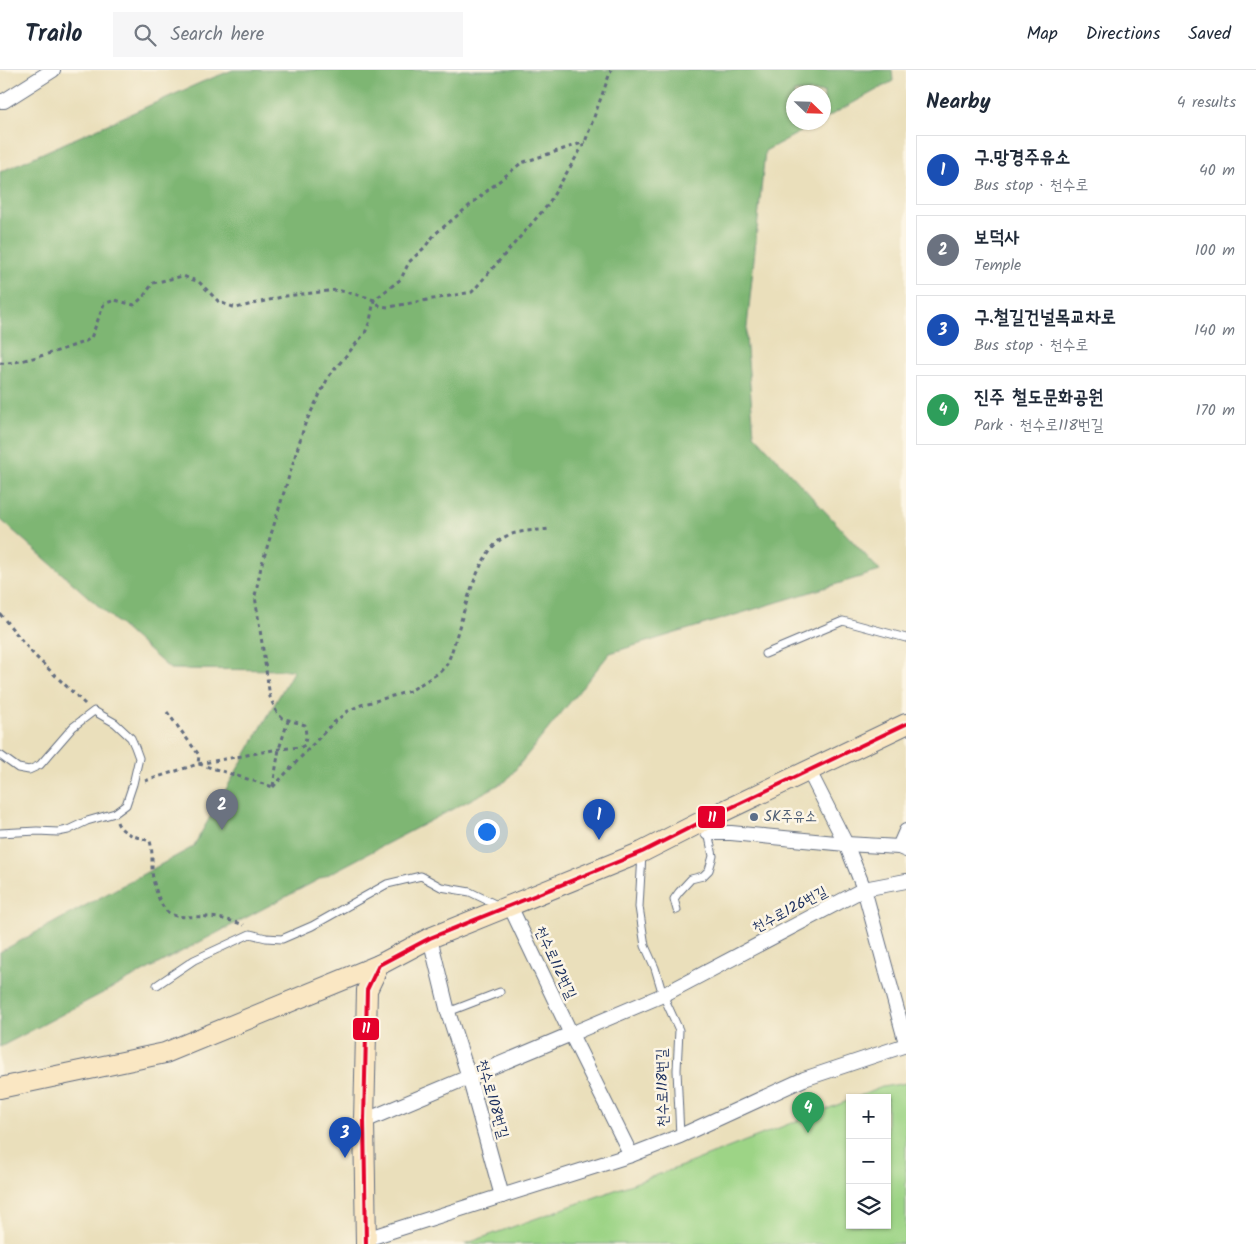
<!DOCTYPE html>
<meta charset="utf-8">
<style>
:root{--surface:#fff;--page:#f6f6f7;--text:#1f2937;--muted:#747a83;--line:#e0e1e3;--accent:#d93025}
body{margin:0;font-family:Kalam,"Poor Story",sans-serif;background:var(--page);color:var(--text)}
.controls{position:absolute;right:15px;bottom:15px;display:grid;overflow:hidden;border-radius:0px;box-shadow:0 1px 4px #0004}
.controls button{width:45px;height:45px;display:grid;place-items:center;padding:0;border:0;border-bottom:1px solid var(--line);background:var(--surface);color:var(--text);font:25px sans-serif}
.compass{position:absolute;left:786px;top:15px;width:45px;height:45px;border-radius:50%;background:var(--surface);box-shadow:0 1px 4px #0004;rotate:113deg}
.you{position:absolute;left:486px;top:761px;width:18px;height:18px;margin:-12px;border:4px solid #fff;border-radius:50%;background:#1a73e8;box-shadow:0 0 0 8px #1a73e833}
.badge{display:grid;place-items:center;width:32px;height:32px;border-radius:50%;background:var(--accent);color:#fff;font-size:16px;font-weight:700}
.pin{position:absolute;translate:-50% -41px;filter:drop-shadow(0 1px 2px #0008)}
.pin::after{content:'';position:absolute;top:26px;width:18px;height:15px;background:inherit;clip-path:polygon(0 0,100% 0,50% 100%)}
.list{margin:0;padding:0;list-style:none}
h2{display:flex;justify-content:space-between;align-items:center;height:65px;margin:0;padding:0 20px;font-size:21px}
h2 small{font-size:16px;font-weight:400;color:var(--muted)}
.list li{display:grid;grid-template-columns:32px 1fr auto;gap:15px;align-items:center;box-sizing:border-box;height:70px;margin:0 10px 10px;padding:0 10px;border:1px solid var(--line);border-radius:0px}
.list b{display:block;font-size:19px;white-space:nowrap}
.list p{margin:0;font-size:16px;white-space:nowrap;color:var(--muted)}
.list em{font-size:16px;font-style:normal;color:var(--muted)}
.icon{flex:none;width:28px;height:28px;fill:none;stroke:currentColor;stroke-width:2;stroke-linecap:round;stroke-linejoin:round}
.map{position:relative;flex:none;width:906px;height:1174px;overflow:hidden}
header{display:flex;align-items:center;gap:30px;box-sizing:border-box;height:70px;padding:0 25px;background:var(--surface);border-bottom:1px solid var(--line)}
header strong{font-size:24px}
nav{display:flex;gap:28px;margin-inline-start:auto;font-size:18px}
.search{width:350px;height:45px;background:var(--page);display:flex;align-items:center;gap:12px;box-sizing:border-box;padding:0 18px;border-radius:0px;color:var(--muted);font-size:19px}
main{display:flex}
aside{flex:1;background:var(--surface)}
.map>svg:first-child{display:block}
.green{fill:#9dd486;stroke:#5c8272}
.forest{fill:#7eb673;stroke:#4c7268}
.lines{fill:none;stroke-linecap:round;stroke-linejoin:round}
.lane-casing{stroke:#636d7f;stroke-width:9}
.street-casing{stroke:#636d7f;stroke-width:16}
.secondary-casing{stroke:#636d7f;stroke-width:22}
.path{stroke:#636d7f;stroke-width:3;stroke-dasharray:4 4;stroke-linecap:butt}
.lane{stroke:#fff;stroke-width:7}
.street{stroke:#fff;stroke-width:14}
.secondary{stroke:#fae7c3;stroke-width:20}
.bus-1-casing{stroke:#fcf5e5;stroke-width:8}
.bus-1{stroke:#e4002b;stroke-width:4}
.service-dot{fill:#5c6f8a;stroke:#fcf5e5;stroke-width:2}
.labels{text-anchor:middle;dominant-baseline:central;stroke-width:5;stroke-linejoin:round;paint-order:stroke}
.service-label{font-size:15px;fill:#4e5e75;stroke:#fcf5e5;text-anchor:start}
.street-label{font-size:15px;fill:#1b2f5e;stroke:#fcf5e5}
.line-badge{stroke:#fcf5e5;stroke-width:2}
.badge-label{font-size:14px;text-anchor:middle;font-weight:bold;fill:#fff}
</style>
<header>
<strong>Trailo</strong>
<div class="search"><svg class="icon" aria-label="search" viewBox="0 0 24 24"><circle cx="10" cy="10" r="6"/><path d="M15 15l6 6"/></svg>Search here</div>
<nav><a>Map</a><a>Directions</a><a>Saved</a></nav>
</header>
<main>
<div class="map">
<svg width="906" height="1174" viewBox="0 0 906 1174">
<rect width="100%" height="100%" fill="#fcf5e5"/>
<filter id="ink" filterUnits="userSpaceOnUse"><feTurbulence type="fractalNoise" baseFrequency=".02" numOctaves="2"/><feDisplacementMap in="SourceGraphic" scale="10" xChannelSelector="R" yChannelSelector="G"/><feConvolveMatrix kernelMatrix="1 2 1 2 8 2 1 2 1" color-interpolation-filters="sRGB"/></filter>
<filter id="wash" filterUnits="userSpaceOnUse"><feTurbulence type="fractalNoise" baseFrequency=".0096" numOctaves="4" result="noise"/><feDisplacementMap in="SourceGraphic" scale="20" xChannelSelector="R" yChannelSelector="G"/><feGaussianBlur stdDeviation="1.12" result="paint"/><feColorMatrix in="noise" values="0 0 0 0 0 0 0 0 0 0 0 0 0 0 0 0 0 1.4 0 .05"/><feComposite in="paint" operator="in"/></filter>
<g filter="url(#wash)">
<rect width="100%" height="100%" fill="#eadfbb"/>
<!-- green -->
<polygon class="green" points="906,1013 906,1174 465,1174 682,1096 850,1030 850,1155 887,1155 887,1028 855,1028 882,1017"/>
<!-- forest -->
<polygon class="forest" points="233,0 892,0 893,11 824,49 824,22 794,22 794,52 817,53 765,81 746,267 754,364 880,501 610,583 506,711 0,977 0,882 193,777 294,600 170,599 0,449 0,102 202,12"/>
</g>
<g filter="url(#ink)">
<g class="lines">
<!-- lane casing -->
<g class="lane-casing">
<g id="lane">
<polyline points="765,584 843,551 906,568"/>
<polyline points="0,685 18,698 29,700 40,695 73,657 94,641 115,653 131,668 135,677 139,688 133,714 126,735 115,743 87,751 68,760 58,762 37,761 0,763"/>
<polyline points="642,784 639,837 645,876 655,898 663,925 679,960 677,1000 680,1066"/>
<polyline points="677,840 674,829 679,822 691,809 703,806 709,800 713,786 708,762"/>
<polyline points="157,915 194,890 250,864 266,868 282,869 312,856 387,814 421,806 441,817 470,822 499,836"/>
<polyline points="448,942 500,922"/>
</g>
</g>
<!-- street casing -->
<g class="street-casing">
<g id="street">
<polyline points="0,31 4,31 53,0"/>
<polyline points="809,701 846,774 864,819 906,973"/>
<polyline points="708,763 731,763 846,774 899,777 906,780"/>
<polyline points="899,777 906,761"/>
<polyline points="430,868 448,942 469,1007 502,1126"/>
<polyline points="364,1051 571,964 510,836"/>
<polyline points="631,1085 571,964 663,925 864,819 906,811"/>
<polyline points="366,1169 631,1085 680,1066 804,1009 906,975"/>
</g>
</g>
<!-- secondary casing -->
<g class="secondary-casing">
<g id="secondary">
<polyline points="0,1018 165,983 379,895"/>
<polyline points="366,1174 364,1051 367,920 379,895 430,868 642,782 705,750 906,654"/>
</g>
</g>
<!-- path -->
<g class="path">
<path d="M0,293C16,295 69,278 86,271L91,268L104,234L115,230L134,235L143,227L153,213L183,206L199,212L219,232L236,238L286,226L337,220L366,227L374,230L380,236L389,237L472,222L547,136L585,72L611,0"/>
<polyline points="0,544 34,585 85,634"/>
<polyline points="167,642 199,685 198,694"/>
<polyline points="199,694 273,717"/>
<polyline points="145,711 198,694 279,679 301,677 305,675 306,666 305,655 282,648 277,643 270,627 255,526 261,497 305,354 329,306 365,263 370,251 374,230 401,209 409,192 424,178 435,164 521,93 585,72"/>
<polyline points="273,716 279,679 288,651"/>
<path d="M273,717L331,655L348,641L361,635L410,621L440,602L447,594L451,584C461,554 475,488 500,470C513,460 534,461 549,459"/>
<path d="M117,752C121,764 140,768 150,771C154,785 150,799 154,813C165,855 175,845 210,847C222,848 233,851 244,855"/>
</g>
<!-- lane -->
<use href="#lane" class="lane"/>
<!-- street -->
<use href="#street" class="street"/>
<!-- secondary -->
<use href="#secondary" class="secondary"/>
<!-- bus-1 casing -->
<g class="bus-1-casing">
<polyline id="bus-1" points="366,1174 364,1051 367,920 379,895 430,868 642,782 705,750 906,654"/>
</g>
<!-- bus-1 -->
<use href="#bus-1" class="bus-1"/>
</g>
</g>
<!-- markers -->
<circle class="service-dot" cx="754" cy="747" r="5"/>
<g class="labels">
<!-- service labels -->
<g class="service-label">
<text x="764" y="747">SK주유소</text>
</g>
<!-- street labels -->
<g class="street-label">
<text transform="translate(790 840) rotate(-28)">천수로126번길</text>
<text transform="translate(555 893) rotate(65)">천수로112번길</text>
<text transform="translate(663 1018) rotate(-91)">천수로118번길</text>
<text transform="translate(492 1029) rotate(74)">천수로108번길</text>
</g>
</g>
<g class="line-badge">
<rect x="697" y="735" width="29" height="24" rx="5" fill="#e4002b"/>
<rect x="352" y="947" width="28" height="24" rx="5" fill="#e4002b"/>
</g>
<g class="badge-label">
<text x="712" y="752">11</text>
<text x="366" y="963">11</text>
</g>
</svg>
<div class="controls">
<button>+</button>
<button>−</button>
<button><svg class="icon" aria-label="layers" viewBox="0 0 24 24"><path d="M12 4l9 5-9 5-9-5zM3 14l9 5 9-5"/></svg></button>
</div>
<svg class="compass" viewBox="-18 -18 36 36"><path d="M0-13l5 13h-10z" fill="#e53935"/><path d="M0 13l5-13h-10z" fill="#747a83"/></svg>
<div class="you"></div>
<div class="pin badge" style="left:599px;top:770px;background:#1a4fb4">1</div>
<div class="pin badge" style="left:222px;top:760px;background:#6b7280">2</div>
<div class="pin badge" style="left:345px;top:1088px;background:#1a4fb4">3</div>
<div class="pin badge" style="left:808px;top:1063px;background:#2e9e5b">4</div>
</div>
<aside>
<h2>Nearby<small>4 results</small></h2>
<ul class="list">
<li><span class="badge" style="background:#1a4fb4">1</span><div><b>구.망경주유소</b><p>Bus stop · 천수로</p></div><em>40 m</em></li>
<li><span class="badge" style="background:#6b7280">2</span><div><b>보덕사</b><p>Temple</p></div><em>100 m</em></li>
<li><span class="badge" style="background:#1a4fb4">3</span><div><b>구.철길건널목교차로</b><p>Bus stop · 천수로</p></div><em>140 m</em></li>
<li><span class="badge" style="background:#2e9e5b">4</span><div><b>진주 철도문화공원</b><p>Park · 천수로118번길</p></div><em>170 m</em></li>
</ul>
</aside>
</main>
